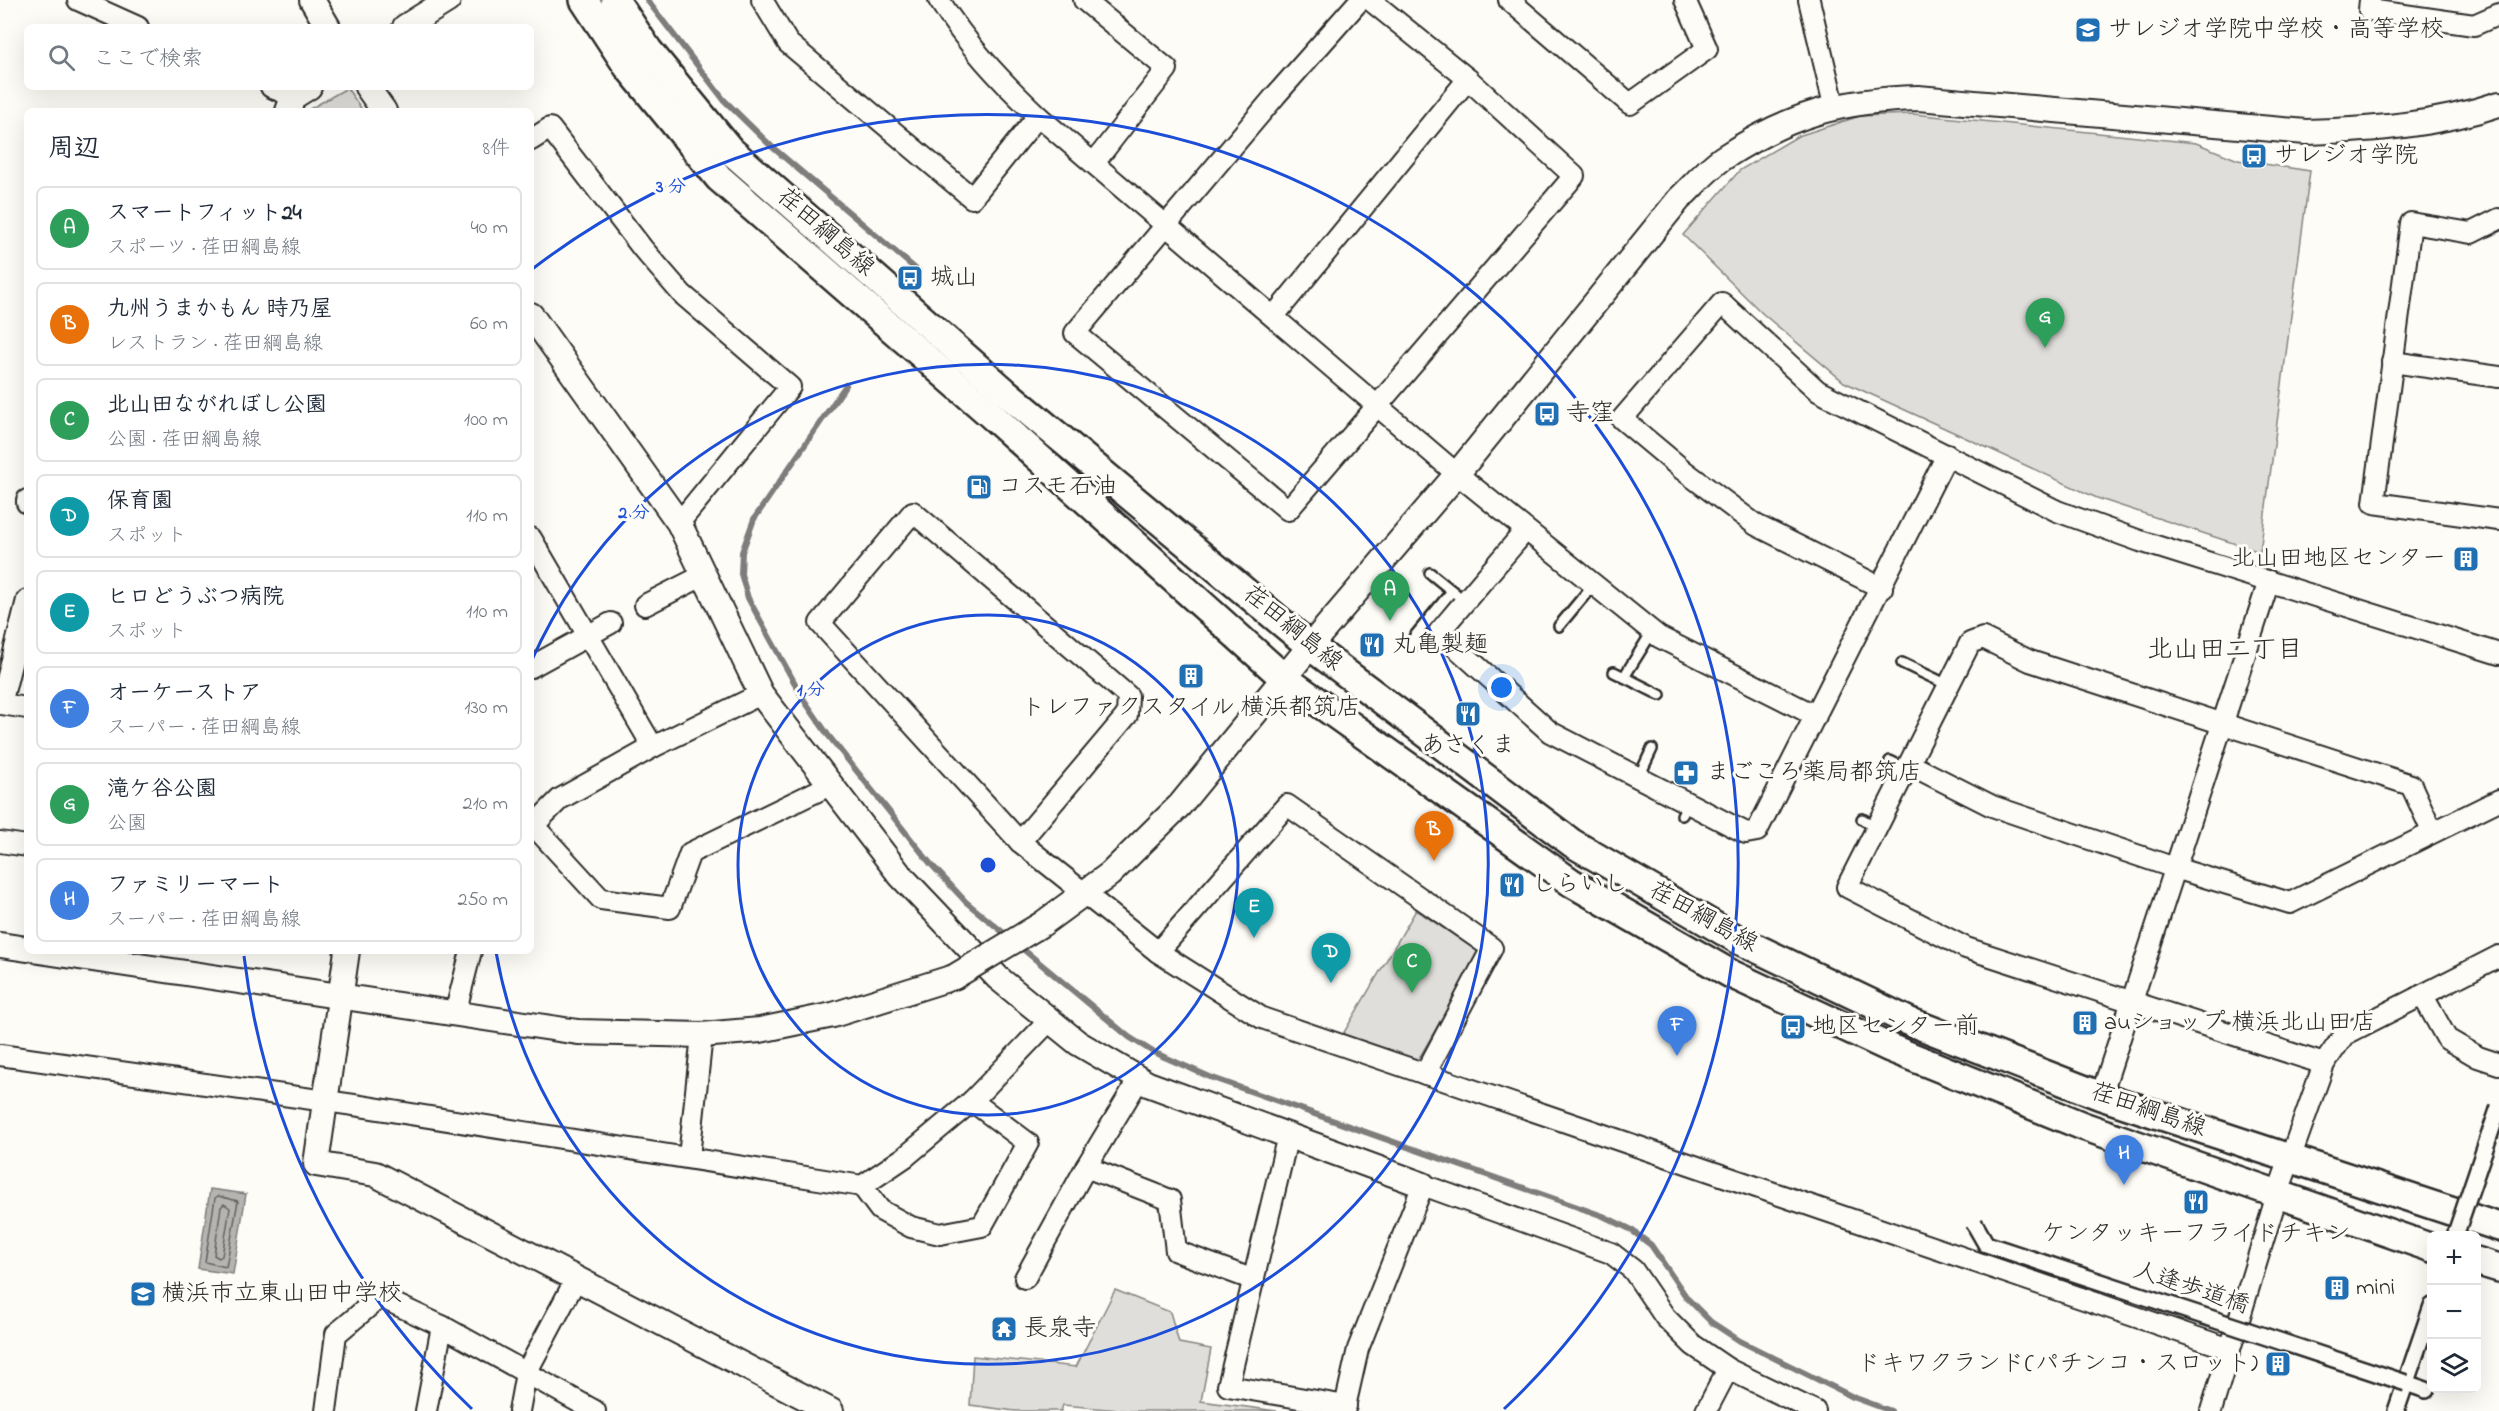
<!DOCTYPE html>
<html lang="ja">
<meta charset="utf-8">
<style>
:root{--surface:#fff;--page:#f6f6f7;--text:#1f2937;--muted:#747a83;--line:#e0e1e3;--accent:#db2777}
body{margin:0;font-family:"Indie Flower","Klee One",sans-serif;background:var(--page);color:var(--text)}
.controls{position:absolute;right:18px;bottom:18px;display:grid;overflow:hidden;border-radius:9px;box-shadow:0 6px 24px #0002}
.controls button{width:54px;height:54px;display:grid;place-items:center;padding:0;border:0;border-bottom:2px solid var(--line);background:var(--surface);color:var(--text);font:30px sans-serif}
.you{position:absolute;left:1502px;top:688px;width:21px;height:21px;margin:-15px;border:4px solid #fff;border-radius:50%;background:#1a73e8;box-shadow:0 0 0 9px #1a73e833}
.badge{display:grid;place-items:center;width:39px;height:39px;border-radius:50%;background:var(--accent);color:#fff;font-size:20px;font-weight:700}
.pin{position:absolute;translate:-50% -50px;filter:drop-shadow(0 2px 3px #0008)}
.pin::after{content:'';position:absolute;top:32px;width:21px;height:18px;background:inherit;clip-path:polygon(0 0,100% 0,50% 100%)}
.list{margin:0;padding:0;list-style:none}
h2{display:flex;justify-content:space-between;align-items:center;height:78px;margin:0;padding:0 24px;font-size:26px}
h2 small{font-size:20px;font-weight:400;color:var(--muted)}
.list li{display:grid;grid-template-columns:39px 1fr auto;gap:18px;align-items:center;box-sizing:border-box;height:84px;margin:0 12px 12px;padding:0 12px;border:2px solid var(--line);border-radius:9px}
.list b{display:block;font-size:22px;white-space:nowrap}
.list p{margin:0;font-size:20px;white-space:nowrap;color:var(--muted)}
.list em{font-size:20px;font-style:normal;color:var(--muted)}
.icon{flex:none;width:33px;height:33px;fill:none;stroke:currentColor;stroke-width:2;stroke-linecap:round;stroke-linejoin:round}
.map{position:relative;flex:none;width:2499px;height:1411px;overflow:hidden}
.search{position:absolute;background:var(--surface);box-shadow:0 6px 24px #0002;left:24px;top:24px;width:510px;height:66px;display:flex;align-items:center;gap:15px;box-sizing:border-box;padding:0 21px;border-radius:9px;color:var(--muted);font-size:22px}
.panel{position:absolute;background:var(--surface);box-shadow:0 6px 24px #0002;left:24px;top:108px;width:510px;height:846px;border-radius:9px}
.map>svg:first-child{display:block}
.green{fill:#dfdeda;stroke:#858482;stroke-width:1.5}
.water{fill:#b5b4b1;stroke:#7e7d7b;stroke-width:1.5}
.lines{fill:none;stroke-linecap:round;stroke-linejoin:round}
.shore{stroke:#626261;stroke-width:1.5}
.stream{stroke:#7e7d7b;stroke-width:6}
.service-casing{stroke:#2b2b2b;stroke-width:14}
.pedestrian-casing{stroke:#2b2b2b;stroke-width:20}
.minor-casing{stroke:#2b2b2b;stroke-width:24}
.tertiary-casing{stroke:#2b2b2b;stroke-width:28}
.secondary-casing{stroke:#2b2b2b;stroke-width:32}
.service{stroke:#fdfcf7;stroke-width:9}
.pedestrian{stroke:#fdfcf7;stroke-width:15}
.minor{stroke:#fdfcf7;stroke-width:20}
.tertiary{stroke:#fdfcf7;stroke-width:24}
.secondary{stroke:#fdfcf7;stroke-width:27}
.pedestrian-bridge-casing{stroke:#2b2b2b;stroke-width:20;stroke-linecap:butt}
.tertiary-bridge-casing{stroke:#2b2b2b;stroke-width:28;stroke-linecap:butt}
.pedestrian-bridge{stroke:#fdfcf7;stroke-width:15}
.tertiary-bridge{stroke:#fdfcf7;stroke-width:24}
.ring{fill:none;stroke:#1d4ed8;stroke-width:3}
.labels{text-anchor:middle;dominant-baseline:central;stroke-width:6;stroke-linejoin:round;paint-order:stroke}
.poi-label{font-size:24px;fill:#2b2b2b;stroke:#fdfcf7;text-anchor:start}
.street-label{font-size:24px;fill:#2b2b2b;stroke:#fdfcf7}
.neighbourhood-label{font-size:26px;fill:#2b2b2b;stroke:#fdfcf7}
.centre{fill:#1d4ed8;stroke:#fdfcf7;stroke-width:3}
.ring-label{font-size:18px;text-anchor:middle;font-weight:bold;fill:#1d4ed8;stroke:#fdfcf7;stroke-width:6;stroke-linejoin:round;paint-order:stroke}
</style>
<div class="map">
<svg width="2499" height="1411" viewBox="0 0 2499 1411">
<rect width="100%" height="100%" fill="#fdfcf7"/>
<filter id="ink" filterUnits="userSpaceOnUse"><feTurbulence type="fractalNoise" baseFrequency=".0167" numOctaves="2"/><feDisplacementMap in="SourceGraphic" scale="12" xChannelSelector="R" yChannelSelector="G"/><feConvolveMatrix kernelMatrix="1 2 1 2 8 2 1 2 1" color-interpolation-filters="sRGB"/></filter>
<g filter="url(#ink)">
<!-- green -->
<g class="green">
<polygon points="347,88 363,111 306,111"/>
<polygon points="1913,114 2196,143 2238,160 2310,171 2260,552 2097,498 1844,382 1763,314 1683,235 1740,170 1798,136 1860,116"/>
<polygon points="1416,910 1480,953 1418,1060 1343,1034"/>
<polygon points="1115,1290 1170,1312 1179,1343 1211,1349 1201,1401 1277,1411 1130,1411 1063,1405 1061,1411 1015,1411 970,1405 973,1356 1076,1367"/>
</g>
<!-- water -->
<polygon class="water" points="210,1189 246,1194 233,1274 198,1269"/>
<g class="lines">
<!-- shore -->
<g class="shore">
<polygon points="218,1196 238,1201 226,1267 205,1262 215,1198"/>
<polygon points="224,1204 230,1208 222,1256 219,1258 214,1255 221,1207"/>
</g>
<!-- stream -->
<g class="stream">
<polyline points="647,0 724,100 771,146 918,271"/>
<polyline points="846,385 754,519 742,552 741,574 748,598 804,700 828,735 930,863 966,902 1010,938"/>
<polyline points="1018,945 1129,1037 1153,1052 1210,1077 1603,1216 1630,1229 1651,1245 1687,1298 1711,1322 1740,1341 1853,1397 1891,1411"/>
</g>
<!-- service casing -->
<g class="service-casing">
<g id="service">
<polyline points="1430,573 1456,594"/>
<polyline points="1559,626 1593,585"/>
<polyline points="1411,648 1414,637 1452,591"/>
<polyline points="1902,663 1948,685"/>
<polyline points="1614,672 1660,695"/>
<polyline points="1624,677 1652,632"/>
<polyline points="1890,761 1907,769"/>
<polyline points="1638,779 1652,749"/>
<polyline points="1682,815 1688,804"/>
<polyline points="1862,819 1879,828"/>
</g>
</g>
<!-- pedestrian casing -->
<g class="pedestrian-casing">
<g id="pedestrian">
<polyline points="2406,1383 2426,1390"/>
<polyline points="2396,1411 2432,1306"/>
</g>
</g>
<!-- minor casing -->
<g class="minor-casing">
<g id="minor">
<polyline points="78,0 138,27"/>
<polyline points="762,0 788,43 972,198 1038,116"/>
<path d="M939,0C967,45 1000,80 1038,116L1457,474L1659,637L1816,716"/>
<polyline points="1084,0 1167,69 1094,163"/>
<polyline points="1360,0 1276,95 1075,333 1288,510 1574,176 1468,79 1370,0"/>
<polyline points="1509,0 1630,104 1707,49 1685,0"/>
<polyline points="1809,0 1834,105"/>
<polyline points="2370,0 2369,10 2474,25 2499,14"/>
<polyline points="271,87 293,97"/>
<polyline points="531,140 550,128 643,249 682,294 790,387 679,523"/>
<polyline points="2499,219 2471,233 2411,223 2374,503 2499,520"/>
<polyline points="1274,316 1468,79"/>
<polyline points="2392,362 2499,377"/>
<polyline points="27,500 27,503"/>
<polygon points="913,512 1128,696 1127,715 1020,842 820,623"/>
<polyline points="1525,531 1439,632 1550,732 1746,833 1757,831 1947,455"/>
<polyline points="531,538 653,747"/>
<polyline points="1882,588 1756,525 1683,470 1622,419 1722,303 1818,391 2057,511 2140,541 2499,654"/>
<polyline points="27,600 1,704 27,708"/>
<polyline points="645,605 704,575"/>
<polyline points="531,667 611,623"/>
<polyline points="1909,764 1992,806 2175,868 2290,903 2499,800"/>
<polyline points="534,826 601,899 670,908 690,853 830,785"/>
<polyline points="531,828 560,799 653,747 761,694"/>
<polyline points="0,842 27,846"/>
<polyline points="1020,842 1158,952 1262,1018 2230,1349"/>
<polyline points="1158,952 1287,805 1492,948 1425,1074"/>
<polyline points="2423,996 2447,1039 2478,1057 2499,1064"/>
<polyline points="455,1014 471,951"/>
<polyline points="0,1055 354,1105 862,1186 905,1157 972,1101 1050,1020"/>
<polyline points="2324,1064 1966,948 1847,887 1970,643 1983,638 2030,661 2411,785 2432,831"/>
<polyline points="1139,1079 1086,1167 1170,1200 1176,1251 1254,1280"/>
<polyline points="2101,1096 2269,581"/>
<polyline points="1288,1135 1228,1386 1346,1406"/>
<polyline points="689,1157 702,1035"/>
<polyline points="862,1186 880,1210 911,1227 940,1234 982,1226 1028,1143 972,1101"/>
<polyline points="1025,1278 1086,1167"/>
<polyline points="326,1411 336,1334 380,1297 442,1326 595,1411"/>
<polyline points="426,1411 442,1326"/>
<polyline points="519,1411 526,1373 576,1279"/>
<polyline points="1344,1411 1358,1349 1423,1185 1611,1253 1633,1270 1665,1317 1693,1345 1728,1369 1815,1411"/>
<polyline points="1706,1411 1728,1369"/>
<polyline points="2211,1411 2277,1195 2324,1064 2344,1035 2499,956"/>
</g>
</g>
<!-- tertiary casing -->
<g class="tertiary-casing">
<g id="tertiary">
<polyline points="312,0 328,27"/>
<polyline points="405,27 448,0"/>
<polyline points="367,87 384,111"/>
<polyline points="288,111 293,97 309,87"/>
<polyline points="531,315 679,523 761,694 900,875 998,978 1078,1043 1148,1084 1423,1185"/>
<path d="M1042,924L1110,874L1180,805L1310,646L1457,474L1679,199C1693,186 1707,169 1723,158C1788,115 1841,100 1918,98L2306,132C2371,130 2437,125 2499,104"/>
<polyline points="0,945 27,949"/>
<polyline points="39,951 578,1032 702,1035 760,1030 833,1015 954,977"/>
<polyline points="347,951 316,1164 375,1174 831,1411"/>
</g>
</g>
<!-- secondary casing -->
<g class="secondary-casing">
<g id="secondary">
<polyline points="584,0 628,67 719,178 990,414 1284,678 1572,883 1731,974 1890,1048 2083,1126 2432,1248"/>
<polyline points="615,0 648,50 730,150 1004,391 1310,646 1572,843 1737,939 1908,1021 2101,1096 2499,1227"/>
<polyline points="2476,1261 2499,1268"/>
</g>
</g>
<!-- service -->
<use href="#service" class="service"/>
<!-- pedestrian -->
<use href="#pedestrian" class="pedestrian"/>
<!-- minor -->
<use href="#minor" class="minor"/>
<!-- tertiary -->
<use href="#tertiary" class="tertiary"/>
<!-- secondary -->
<use href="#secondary" class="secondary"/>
<!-- pedestrian-bridge casing -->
<g class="pedestrian-bridge-casing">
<g id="pedestrian-bridge">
<polyline points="1974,1223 1986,1244 2406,1383"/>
<polyline points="2455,1236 2499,1107"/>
</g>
</g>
<!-- tertiary-bridge casing -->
<g class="tertiary-bridge-casing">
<polyline id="tertiary-bridge" points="954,977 1042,924"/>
</g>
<!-- pedestrian-bridge -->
<use href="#pedestrian-bridge" class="pedestrian-bridge"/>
<!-- tertiary-bridge -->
<use href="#tertiary-bridge" class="tertiary-bridge"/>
</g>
</g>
<!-- distance rings -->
<g class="ring">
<circle cx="988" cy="865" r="250"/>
<path d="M531 662A500 500 0 1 1 496 952"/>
<path d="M472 1409A750 750 0 0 1 244 956M531 270A750 750 0 0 1 1504 1409"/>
</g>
<!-- icons -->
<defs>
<g id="school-square" transform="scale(1.35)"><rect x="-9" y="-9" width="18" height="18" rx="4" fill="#1f6fb2" stroke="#fdfcf7"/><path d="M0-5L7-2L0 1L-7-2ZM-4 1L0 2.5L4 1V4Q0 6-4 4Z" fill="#fff"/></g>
<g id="bus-square" transform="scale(1.35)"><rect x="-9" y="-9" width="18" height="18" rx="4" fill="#1f6fb2" stroke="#fdfcf7"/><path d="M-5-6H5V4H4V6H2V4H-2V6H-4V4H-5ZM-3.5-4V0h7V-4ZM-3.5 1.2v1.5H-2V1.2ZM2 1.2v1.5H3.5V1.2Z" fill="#fff"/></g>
<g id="fuel-square" transform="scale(1.35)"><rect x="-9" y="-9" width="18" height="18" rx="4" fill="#1f6fb2" stroke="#fdfcf7"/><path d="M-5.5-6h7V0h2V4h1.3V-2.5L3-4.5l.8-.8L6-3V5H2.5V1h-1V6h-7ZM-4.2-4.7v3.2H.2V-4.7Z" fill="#fff"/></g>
<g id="building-square" transform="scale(1.35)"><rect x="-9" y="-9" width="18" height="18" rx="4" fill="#1f6fb2" stroke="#fdfcf7"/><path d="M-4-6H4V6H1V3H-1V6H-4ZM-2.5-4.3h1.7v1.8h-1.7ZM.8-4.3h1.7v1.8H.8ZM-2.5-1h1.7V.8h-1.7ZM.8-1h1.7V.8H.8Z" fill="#fff"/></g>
<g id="restaurant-square" transform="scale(1.35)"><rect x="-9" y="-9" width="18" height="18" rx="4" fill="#1f6fb2" stroke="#fdfcf7"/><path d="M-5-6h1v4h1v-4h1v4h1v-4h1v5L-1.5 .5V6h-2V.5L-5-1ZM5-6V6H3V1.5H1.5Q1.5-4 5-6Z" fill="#fff"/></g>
<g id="pharmacy-square" transform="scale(1.35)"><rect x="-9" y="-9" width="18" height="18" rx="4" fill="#1f6fb2" stroke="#fdfcf7"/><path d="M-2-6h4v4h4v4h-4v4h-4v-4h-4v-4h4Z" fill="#fff"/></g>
<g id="temple-square" transform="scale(1.35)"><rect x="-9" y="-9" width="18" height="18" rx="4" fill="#1f6fb2" stroke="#fdfcf7"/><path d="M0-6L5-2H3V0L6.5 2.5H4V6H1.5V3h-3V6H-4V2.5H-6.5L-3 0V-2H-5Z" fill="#fff"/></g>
</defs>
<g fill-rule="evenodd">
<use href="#school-square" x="2088" y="30"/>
<use href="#bus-square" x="2254" y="156"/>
<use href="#bus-square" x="910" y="278"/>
<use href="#bus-square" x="1547" y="414"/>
<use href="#fuel-square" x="979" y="487"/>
<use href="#building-square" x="2466" y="559"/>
<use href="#restaurant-square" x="1372" y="645"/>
<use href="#building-square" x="1191" y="676"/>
<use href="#restaurant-square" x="1468" y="714"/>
<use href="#pharmacy-square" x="1686" y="773"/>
<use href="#restaurant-square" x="1512" y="885"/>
<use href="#building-square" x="2085" y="1023"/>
<use href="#bus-square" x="1793" y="1027"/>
<use href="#restaurant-square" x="2196" y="1202"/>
<use href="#building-square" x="2337" y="1288"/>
<use href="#school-square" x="143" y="1294"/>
<use href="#temple-square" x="1004" y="1329"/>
<use href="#building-square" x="2278" y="1364"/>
</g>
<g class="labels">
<!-- poi labels -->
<g class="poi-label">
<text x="2108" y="30">サレジオ学院中学校・高等学校</text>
<text x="2274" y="156">サレジオ学院</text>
<text x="930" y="278">城山</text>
<text x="1566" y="414">寺窪</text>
<text x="998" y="487">コスモ石油</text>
<text x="2446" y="559" text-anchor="end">北山田地区センター</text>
<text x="1392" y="645">丸亀製麺</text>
<text x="1191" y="708" text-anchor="middle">トレファクスタイル 横浜都筑店</text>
<text x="1468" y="746" text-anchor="middle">あさくま</text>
<text x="1706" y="773">まごころ薬局都筑店</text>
<text x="1532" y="885">しらいし</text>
<text x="2104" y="1023">auショップ 横浜北山田店</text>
<text x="1812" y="1027">地区センター前</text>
<text x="2196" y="1234" text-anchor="middle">ケンタッキーフライドチキン</text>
<text x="2356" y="1288">mini</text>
<text x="162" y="1294">横浜市立東山田中学校</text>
<text x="1024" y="1329">長泉寺</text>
<text x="2258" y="1364" text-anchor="end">ドキワクランド(パチンコ・スロット)</text>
</g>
<!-- street labels -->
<g class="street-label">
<text transform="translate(825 233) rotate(41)">荏田綱島線</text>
<text transform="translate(1292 629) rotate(39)">荏田綱島線</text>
<text transform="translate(1703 918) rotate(29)">荏田綱島線</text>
<text transform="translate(2148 1111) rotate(19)">荏田綱島線</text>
<text transform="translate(2191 1289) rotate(18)">人逢歩道橋</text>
</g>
<!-- neighbourhood labels -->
<g class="neighbourhood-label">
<text x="2225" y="651">北山田二丁目</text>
</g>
</g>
<circle cx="988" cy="865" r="9" class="centre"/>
<g class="ring-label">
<text x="671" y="192">3 分</text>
<text x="634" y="518">2 分</text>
<text x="811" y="695">1 分</text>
</g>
</svg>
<div class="controls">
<button>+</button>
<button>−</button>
<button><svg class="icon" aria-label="layers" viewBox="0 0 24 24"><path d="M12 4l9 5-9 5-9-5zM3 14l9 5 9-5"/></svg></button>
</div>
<div class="you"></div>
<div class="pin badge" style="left:1390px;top:621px;background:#2e9e5b">A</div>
<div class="pin badge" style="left:1434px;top:861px;background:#e8710a">B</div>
<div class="pin badge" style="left:1412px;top:993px;background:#2e9e5b">C</div>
<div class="pin badge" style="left:1331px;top:983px;background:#0f9aa8">D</div>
<div class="pin badge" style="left:1254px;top:938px;background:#0f9aa8">E</div>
<div class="pin badge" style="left:1677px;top:1056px;background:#3f7fe0">F</div>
<div class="pin badge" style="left:2045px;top:348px;background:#2e9e5b">G</div>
<div class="pin badge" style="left:2124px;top:1185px;background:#3f7fe0">H</div>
<div class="search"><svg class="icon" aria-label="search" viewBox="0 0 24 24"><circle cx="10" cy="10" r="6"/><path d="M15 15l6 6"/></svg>ここで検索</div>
<section class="panel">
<h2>周辺<small>8件</small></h2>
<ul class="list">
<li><span class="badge" style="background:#2e9e5b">A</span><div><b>スマートフィット24</b><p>スポーツ · 荏田綱島線</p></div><em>40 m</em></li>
<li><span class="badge" style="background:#e8710a">B</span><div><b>九州うまかもん 時乃屋</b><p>レストラン · 荏田綱島線</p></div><em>60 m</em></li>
<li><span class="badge" style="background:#2e9e5b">C</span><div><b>北山田ながれぼし公園</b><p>公園 · 荏田綱島線</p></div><em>100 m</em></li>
<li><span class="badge" style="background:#0f9aa8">D</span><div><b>保育園</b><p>スポット</p></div><em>110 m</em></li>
<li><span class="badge" style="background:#0f9aa8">E</span><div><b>ヒロどうぶつ病院</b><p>スポット</p></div><em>110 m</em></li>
<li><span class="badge" style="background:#3f7fe0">F</span><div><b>オーケーストア</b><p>スーパー · 荏田綱島線</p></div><em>130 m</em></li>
<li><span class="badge" style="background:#2e9e5b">G</span><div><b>滝ケ谷公園</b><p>公園</p></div><em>210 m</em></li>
<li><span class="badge" style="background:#3f7fe0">H</span><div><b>ファミリーマート</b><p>スーパー · 荏田綱島線</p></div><em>250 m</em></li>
</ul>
</section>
</div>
